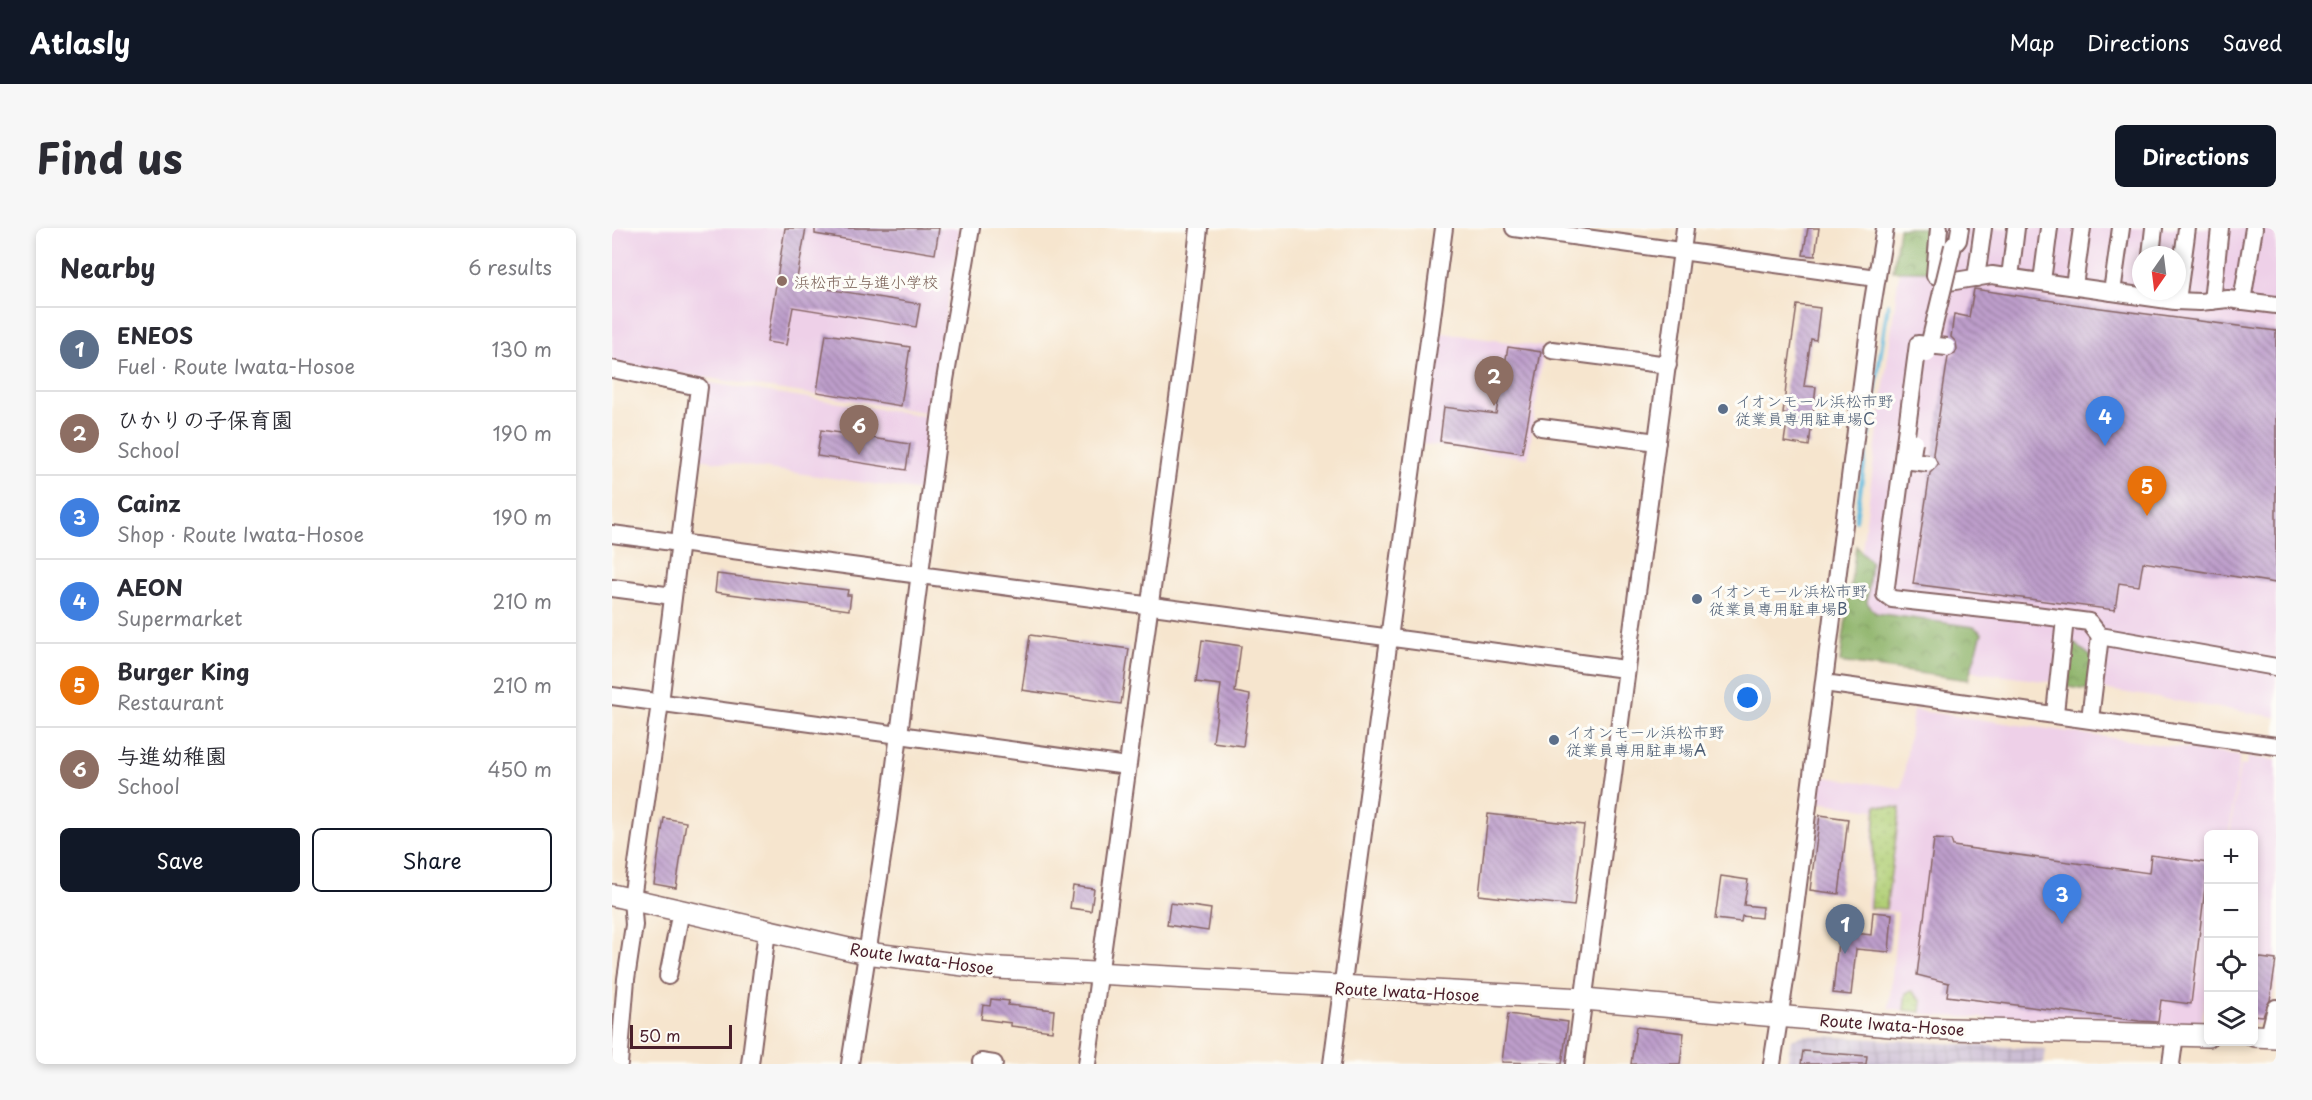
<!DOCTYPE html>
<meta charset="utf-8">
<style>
:root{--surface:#fff;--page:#f7f7f7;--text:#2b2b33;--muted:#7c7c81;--line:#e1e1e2;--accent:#111827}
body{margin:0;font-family:"Playpen Sans","Klee One",sans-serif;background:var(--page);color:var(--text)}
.controls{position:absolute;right:18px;bottom:18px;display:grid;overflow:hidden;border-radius:9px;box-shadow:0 3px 9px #0003}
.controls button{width:54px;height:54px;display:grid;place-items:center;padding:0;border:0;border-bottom:2px solid var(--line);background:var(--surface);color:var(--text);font:30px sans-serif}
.compass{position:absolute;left:1520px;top:18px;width:54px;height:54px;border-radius:50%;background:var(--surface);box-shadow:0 3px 9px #0003;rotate:194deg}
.scale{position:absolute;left:18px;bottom:15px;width:102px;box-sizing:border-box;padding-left:6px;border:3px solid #4a1f2b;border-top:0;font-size:16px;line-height:21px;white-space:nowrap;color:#4a1f2b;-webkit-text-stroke:4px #fdfcf7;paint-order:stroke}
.you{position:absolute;left:1136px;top:470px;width:21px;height:21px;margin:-15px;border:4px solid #fff;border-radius:50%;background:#1a73e8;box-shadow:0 0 0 9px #1a73e833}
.badge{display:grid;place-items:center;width:39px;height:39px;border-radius:50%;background:var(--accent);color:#fff;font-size:20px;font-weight:700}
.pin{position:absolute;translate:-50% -50px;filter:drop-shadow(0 2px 3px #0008)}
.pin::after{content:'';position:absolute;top:32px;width:21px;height:18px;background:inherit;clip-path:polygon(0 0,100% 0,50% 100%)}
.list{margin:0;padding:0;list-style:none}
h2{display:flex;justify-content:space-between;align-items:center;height:78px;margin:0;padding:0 24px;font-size:26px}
h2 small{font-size:20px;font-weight:400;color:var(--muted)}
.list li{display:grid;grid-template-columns:39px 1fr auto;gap:18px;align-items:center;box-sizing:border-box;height:84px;padding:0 24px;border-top:2px solid var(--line)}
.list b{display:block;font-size:22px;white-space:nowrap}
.list p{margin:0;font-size:20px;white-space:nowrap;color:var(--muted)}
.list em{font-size:20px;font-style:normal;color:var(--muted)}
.actions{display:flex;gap:12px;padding:18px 24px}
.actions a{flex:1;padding:14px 0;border:2px solid var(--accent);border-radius:9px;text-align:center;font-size:21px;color:var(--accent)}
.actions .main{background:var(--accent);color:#fff}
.icon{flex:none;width:33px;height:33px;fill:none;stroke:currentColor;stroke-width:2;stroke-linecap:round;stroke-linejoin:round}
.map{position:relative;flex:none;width:1664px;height:836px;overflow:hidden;border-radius:9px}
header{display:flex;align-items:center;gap:36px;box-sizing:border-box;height:84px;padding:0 30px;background:var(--accent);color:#fff}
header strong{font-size:28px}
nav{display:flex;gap:33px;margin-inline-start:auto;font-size:21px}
.intro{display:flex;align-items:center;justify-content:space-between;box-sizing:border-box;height:144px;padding:0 36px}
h1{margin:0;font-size:42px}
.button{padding:15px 27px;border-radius:9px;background:var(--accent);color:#fff;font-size:21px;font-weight:700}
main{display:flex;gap:36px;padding:0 36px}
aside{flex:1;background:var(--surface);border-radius:9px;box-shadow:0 3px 9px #0003}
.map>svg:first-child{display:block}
.built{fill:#eed0e8;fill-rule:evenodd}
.industrial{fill:url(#industrial-grid)}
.grass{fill:url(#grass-dots);stroke:#7e7750;stroke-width:1.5}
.forest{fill:url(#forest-crowns);stroke:#6b6849;stroke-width:1.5}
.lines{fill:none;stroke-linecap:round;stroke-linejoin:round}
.stream{stroke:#60bade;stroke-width:4}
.building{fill:url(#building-back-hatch)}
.minor-casing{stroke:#866464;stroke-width:20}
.major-casing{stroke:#866464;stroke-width:24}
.minor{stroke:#fff;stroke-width:16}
.major{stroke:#fff;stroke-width:21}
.minor-bridge-casing{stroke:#866464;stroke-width:20;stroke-linecap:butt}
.minor-bridge{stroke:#fff;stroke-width:16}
.education-dot{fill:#8d6e63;stroke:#fdfcf7;stroke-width:2}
.service-dot{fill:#5c6f8a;stroke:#fdfcf7;stroke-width:2}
.labels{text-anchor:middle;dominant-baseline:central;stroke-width:6;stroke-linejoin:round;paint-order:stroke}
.education-label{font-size:16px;fill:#785e54;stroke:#fdfcf7;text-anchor:start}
.service-label{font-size:16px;fill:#4e5e75;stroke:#fdfcf7;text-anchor:start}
.street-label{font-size:16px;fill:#4a1f2b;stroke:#fdfcf7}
</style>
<header>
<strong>Atlasly</strong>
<nav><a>Map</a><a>Directions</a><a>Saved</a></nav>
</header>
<div class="intro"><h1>Find us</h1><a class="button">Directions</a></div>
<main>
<aside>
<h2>Nearby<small>6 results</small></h2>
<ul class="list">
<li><span class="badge" style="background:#5c6f8a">1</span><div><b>ENEOS</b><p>Fuel · Route Iwata-Hosoe</p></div><em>130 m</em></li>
<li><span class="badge" style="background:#8d6e63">2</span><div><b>ひかりの子保育園</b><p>School</p></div><em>190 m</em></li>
<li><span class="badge" style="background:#3f7fe0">3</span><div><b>Cainz</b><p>Shop · Route Iwata-Hosoe</p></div><em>190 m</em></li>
<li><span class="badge" style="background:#3f7fe0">4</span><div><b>AEON</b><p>Supermarket</p></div><em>210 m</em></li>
<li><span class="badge" style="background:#e8710a">5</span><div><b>Burger King</b><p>Restaurant</p></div><em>210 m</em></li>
<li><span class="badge" style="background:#8d6e63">6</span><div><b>与進幼稚園</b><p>School</p></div><em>450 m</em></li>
</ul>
<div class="actions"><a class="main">Save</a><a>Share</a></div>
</aside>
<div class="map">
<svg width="1664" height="836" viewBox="0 0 1664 836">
<defs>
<pattern id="industrial-grid" width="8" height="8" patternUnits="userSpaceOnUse" patternTransform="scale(1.5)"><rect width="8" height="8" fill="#ccbed4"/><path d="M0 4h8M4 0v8" fill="none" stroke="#b1a3b6"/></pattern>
<pattern id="grass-dots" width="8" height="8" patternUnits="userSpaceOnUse" patternTransform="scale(1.5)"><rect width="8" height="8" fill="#b1cf76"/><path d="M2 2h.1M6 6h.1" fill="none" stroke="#9ab166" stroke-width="1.8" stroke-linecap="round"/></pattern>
<pattern id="forest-crowns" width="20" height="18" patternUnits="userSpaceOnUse" patternTransform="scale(1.5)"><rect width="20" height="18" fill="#8cb267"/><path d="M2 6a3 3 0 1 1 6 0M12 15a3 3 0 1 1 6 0" fill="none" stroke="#749055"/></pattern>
<pattern id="building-back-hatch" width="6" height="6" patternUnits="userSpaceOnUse" patternTransform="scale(1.5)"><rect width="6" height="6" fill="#bd9ecb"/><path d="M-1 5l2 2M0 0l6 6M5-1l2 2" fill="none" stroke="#9c80a5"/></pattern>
</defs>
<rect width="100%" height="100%" fill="#fdfcf7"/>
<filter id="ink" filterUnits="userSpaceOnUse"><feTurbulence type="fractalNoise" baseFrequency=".0167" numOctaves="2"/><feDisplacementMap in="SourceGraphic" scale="12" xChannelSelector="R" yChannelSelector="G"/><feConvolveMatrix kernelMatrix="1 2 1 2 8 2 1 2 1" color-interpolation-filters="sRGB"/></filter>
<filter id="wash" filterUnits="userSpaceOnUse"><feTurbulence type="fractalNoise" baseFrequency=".008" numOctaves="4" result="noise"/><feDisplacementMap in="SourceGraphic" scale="24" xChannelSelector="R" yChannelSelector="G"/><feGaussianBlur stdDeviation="1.35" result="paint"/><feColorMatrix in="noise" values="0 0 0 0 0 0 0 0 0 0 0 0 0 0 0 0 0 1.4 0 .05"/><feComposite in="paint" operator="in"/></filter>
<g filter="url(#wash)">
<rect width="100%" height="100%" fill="#f6e5ce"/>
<!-- built -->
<g class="built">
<polygon points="0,0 348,0 318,185 0,135"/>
<path d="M1293,0H1664V489L1491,461L1236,427ZM1529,27H1565V63H1529Z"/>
<polygon points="824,104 932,119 916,230 809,216"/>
<polygon points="92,154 320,189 310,263 87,231"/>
<polygon points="1301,482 1628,528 1617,606 1596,606 1596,747 1589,800 1326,788 1277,780 1286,684 1255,681 1262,582 1205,574 1207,548 1290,560"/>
<polygon points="1636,529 1664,532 1664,750 1656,790 1642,797 1642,606 1618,606 1628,537 1634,538"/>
</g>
<!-- industrial -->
<polygon class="industrial" points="1192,807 1434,821 1432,836 1175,836 1179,811"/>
<!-- grass -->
<g class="grass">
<polygon points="1264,577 1288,580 1274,681 1258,680"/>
<polygon points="1300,763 1310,773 1309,784 1292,782 1294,765"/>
</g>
<!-- forest -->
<g class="forest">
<polygon points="1287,0 1322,0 1318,40 1315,43 1281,43"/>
<polygon points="1244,318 1259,334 1255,375 1264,385 1362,399 1370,405 1356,452 1228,434"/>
<polygon points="1457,411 1481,430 1475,462 1450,458"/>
</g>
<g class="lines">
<!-- stream -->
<polyline class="stream" points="1244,292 1276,76"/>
</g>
<g id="blocks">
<!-- building -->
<g class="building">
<polygon points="173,0 194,0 184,56 308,76 304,99 181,79 174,117 155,114"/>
<polygon points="203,0 327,0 323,26 203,6"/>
<polygon points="1196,0 1207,0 1203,28 1191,27"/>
<polygon points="1362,61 1481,79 1664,103 1664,355 1531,334 1527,358 1507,355 1503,382 1301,356 1318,245 1326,237 1321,226 1336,129 1343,126 1345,121 1344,114 1339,109 1342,86 1357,89"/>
<polygon points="1185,77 1208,80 1204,112 1199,111 1192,158 1204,159 1197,218 1172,214 1176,187 1171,186 1175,149"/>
<polygon points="214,106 298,119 289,178 205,164"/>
<polygon points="896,119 929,124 910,225 828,213 832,179 884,186"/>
<polygon points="209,202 298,216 294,242 205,228"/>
<polygon points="105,346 236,362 235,367 239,367 237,382 103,364"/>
<polygon points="418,407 517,421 509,476 410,462"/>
<polygon points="590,412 629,418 623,464 638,467 631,518 601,514 609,457 584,454"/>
<polygon points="876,586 972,597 962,678 867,667"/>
<polygon points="1208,587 1236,591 1227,666 1198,662"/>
<polygon points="52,590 74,594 64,660 42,656"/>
<polygon points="1322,611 1339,612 1341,618 1537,645 1539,627 1596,635 1579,776 1549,772 1546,794 1527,793 1335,768 1337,755 1305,747"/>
<polygon points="1109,648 1136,652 1132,677 1150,679 1149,690 1130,688 1129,694 1103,691"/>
<polygon points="461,658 482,661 479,683 458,680"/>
<polygon points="558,675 599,681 596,703 555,697"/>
<polygon points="1261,684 1280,686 1277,724 1244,721 1239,767 1221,765 1227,703 1259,707"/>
<polygon points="1641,729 1664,732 1658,772 1651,788 1641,787"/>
<polygon points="379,771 397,773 396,777 442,782 440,803 399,798 399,795 369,791 371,777 378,778"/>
<polygon points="896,786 956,794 950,836 890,834"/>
<polygon points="1024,799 1072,805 1068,836 1019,836"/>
<polygon points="1191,823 1255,828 1254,836 1189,836"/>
</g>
</g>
</g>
<g filter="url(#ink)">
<use href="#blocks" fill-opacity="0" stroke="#866464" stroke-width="1.5"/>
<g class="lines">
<!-- minor casing -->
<g class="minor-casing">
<g id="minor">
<polyline points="902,0 1264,50"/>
<polyline points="1327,0 1323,47 1337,54 1380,47 1563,73 1588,74 1616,71 1664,77"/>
<polyline points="1341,18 1346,12 1348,0"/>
<polyline points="1539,27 1542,0"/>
<polyline points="1398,49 1404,0"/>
<polyline points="1364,50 1371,0"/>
<polyline points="1430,53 1437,0"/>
<polyline points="1462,58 1470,0"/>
<polyline points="1500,64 1509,0"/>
<polyline points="1565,73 1575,0"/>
<polyline points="1600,73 1608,0"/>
<polyline points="1630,73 1642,0"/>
<polyline points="940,122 1056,137"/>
<polyline points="0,141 87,159 48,475 20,671 22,697 14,751 7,836"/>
<polyline points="929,199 1045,214"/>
<polyline points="0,306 1013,441"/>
<polyline points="0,360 61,368"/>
<polyline points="1409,385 1477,394 1488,408 1664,439"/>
<polyline points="1212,455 1664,518"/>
<polyline points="0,468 515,538"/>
<polyline points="1443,485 1453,391"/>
<polyline points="1478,491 1488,408"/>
<polyline points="56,748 69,683"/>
<polyline points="1657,808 1664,780"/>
<polyline points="369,834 382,836"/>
<polyline points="138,836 155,703"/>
<polyline points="238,836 276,591 333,152 359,0"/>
<polyline points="475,836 576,97 587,0"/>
<polyline points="720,836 832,0"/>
<polyline points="963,836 1073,0"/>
<polyline points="1160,836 1177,727 1259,85 1273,0"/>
<polyline points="1559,836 1563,807"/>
</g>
</g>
<!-- major casing -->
<g class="major-casing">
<g id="major">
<polyline points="0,667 254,725 368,739 972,771 1302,800 1596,808"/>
<polyline points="1642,808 1664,809"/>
</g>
</g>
<!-- minor -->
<use href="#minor" class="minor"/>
<!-- major -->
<use href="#major" class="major"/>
<!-- minor-bridge casing -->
<g class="minor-bridge-casing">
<g id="minor-bridge">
<polyline points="1335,119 1306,116 1273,366 1280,371 1409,385"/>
<polyline points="1315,126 1341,18"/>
<polyline points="1302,214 1299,233 1316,235"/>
</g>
</g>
<!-- minor-bridge -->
<use href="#minor-bridge" class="minor-bridge"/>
</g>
</g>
<!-- markers -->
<circle class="education-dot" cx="170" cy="53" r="6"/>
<g class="service-dot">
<circle cx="1111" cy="181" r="6"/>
<circle cx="1085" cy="371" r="6"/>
<circle cx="942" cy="512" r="6"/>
</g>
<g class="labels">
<!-- education labels -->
<g class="education-label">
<text x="182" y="53">浜松市立与進小学校</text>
</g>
<!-- service labels -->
<g class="service-label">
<text x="1123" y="172">イオンモール浜松市野<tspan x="1123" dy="18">従業員専用駐車場C</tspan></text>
<text x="1097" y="362">イオンモール浜松市野<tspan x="1097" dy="18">従業員専用駐車場B</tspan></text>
<text x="954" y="503">イオンモール浜松市野<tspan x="954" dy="18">従業員専用駐車場A</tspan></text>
</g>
<!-- street labels -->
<g class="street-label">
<text transform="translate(310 730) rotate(8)">Route Iwata-Hosoe</text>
<text transform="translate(795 763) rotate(3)">Route Iwata-Hosoe</text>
<text transform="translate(1280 796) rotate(4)">Route Iwata-Hosoe</text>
</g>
</g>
</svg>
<div class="controls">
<button>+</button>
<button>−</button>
<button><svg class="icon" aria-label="locate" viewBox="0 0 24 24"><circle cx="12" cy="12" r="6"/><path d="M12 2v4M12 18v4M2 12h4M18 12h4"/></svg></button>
<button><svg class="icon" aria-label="layers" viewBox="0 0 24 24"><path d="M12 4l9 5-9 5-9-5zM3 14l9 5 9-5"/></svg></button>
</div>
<svg class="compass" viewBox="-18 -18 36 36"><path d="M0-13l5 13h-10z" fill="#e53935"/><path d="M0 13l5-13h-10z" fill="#7c7c81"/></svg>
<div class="scale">50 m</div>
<div class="you"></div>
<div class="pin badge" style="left:1233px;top:726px;background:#5c6f8a">1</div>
<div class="pin badge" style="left:882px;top:178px;background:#8d6e63">2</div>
<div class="pin badge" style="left:1450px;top:696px;background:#3f7fe0">3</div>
<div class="pin badge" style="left:1493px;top:218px;background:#3f7fe0">4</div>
<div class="pin badge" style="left:1535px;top:288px;background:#e8710a">5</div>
<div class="pin badge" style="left:247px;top:227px;background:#8d6e63">6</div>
</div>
</main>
